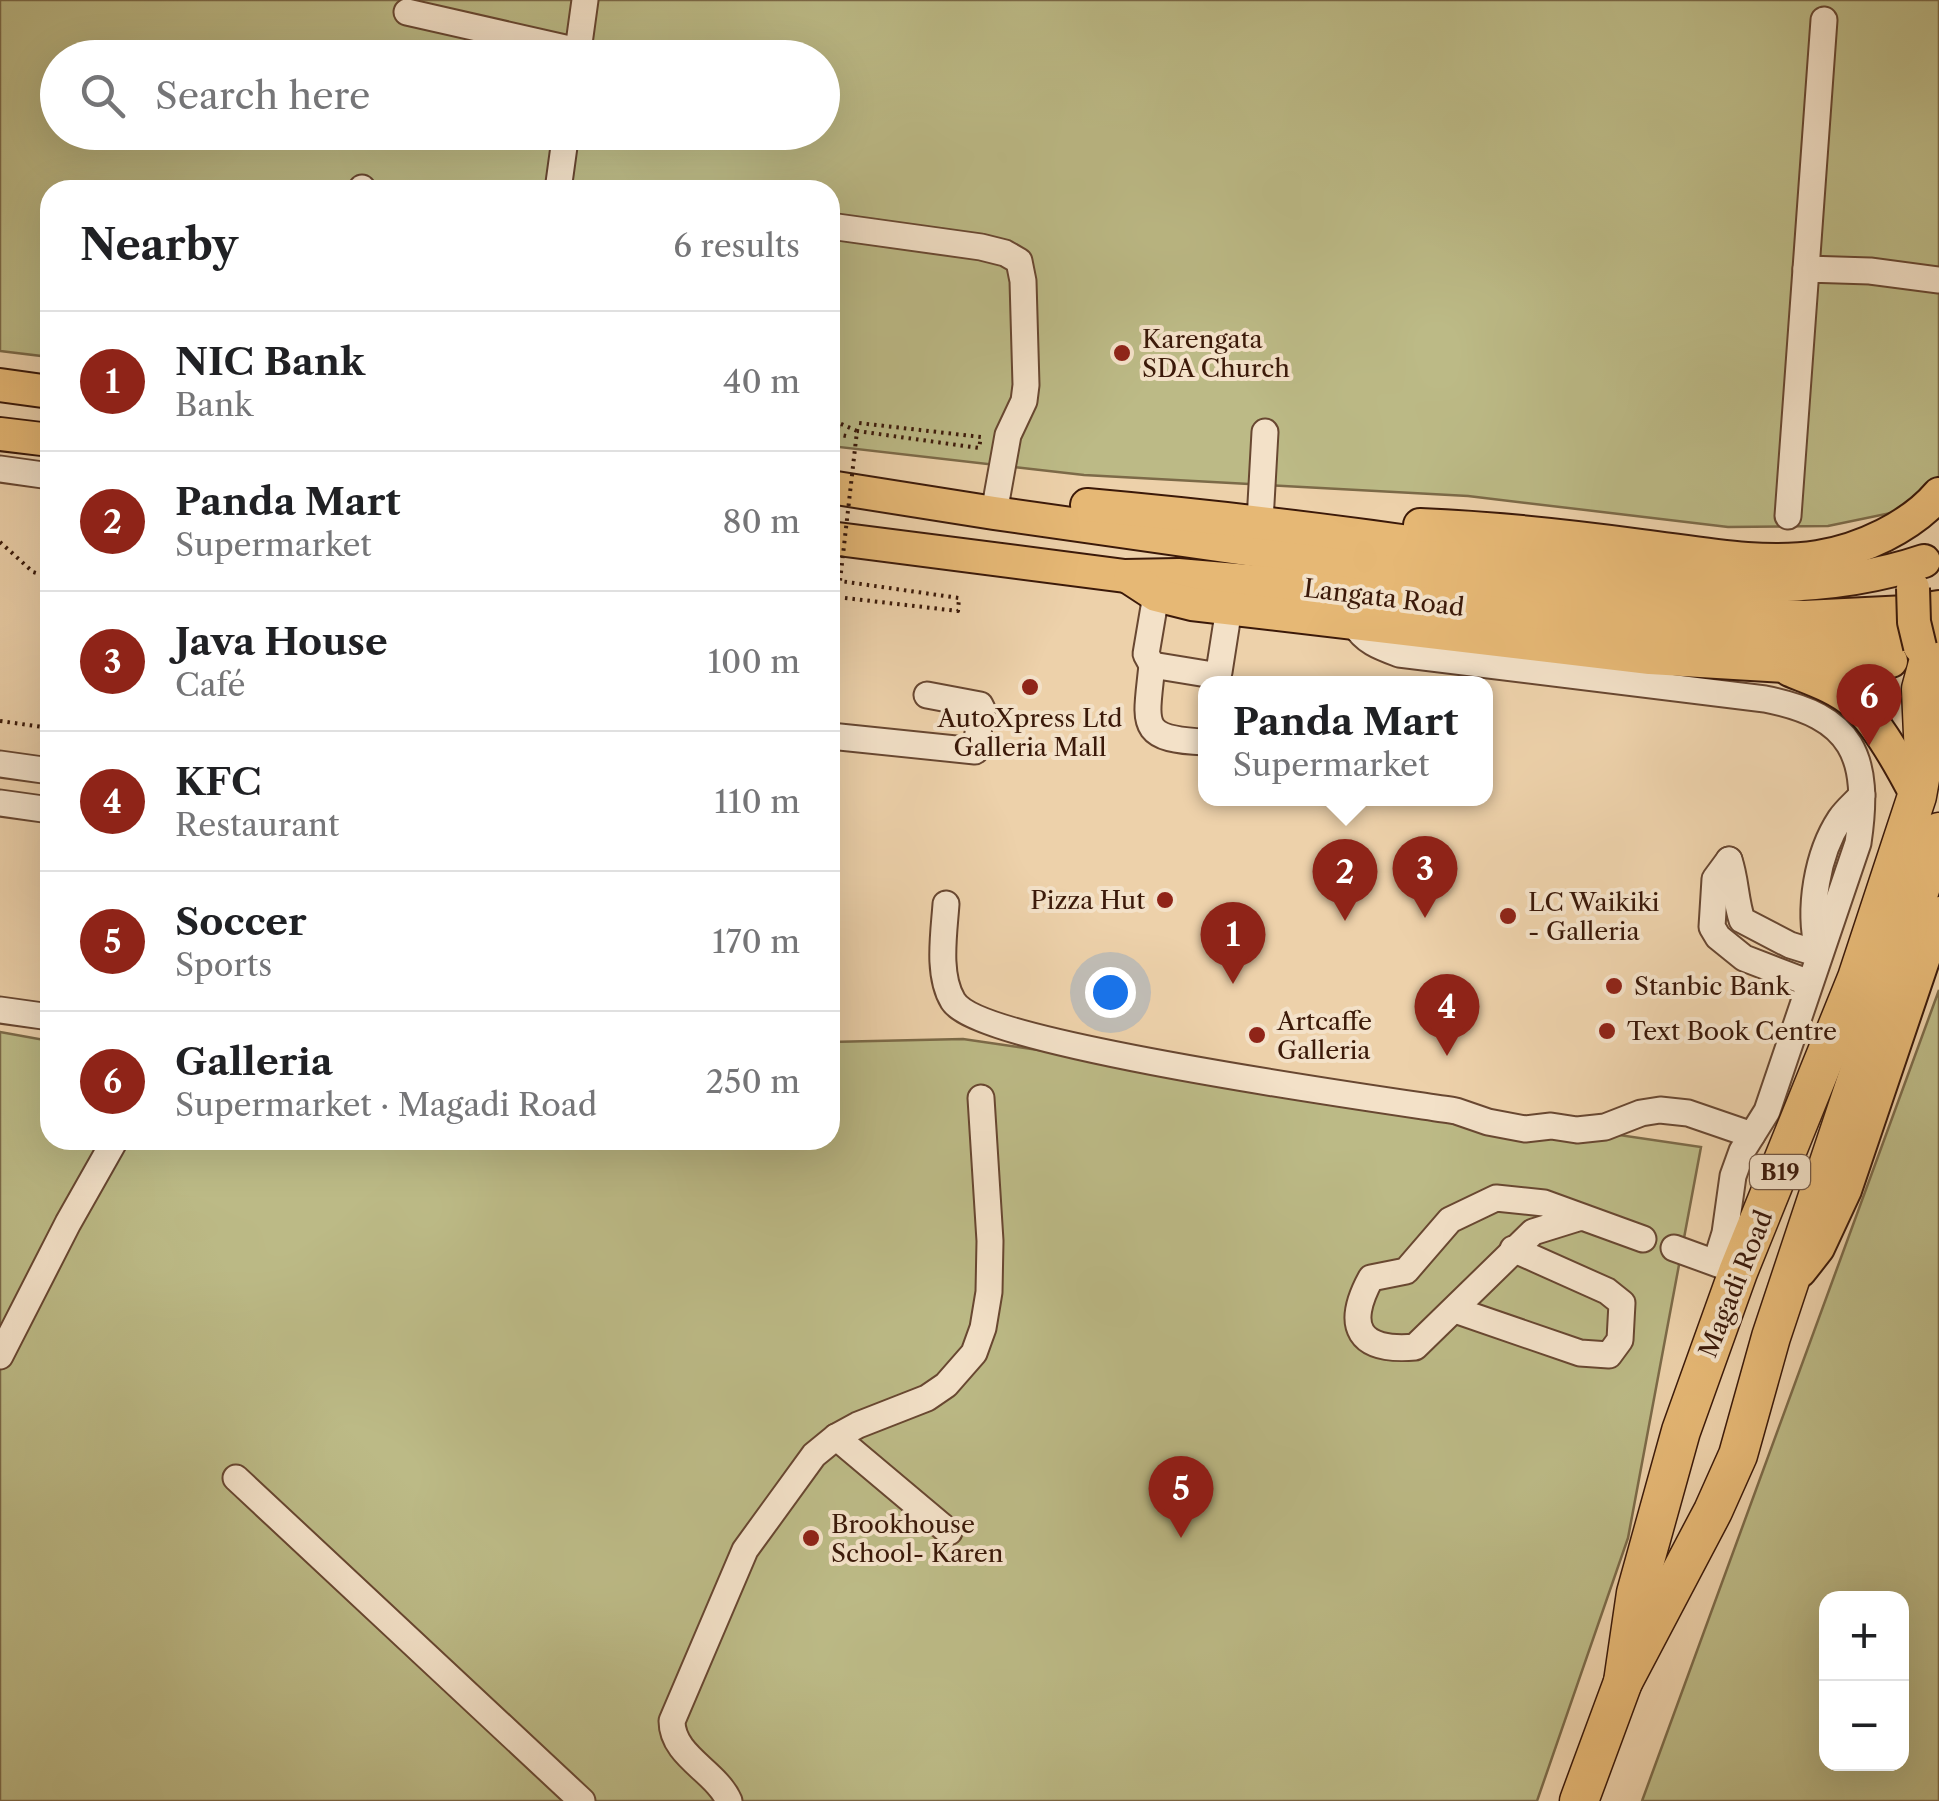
<!DOCTYPE html>
<meta charset="utf-8">
<style>
:root{--surface:#fff;--page:#f6f6f6;--text:#202124;--muted:#757577;--line:#e0e0e0;--accent:#8f2418}
body{margin:0;font-family:"Libre Caslon Text",serif;background:var(--page);color:var(--text)}
.controls{position:absolute;right:30px;bottom:30px;display:grid;overflow:hidden;border-radius:20px;box-shadow:0 10px 40px #0002}
.controls button{width:90px;height:90px;display:grid;place-items:center;padding:0;border:0;border-bottom:2px solid var(--line);background:var(--surface);color:var(--text);font:50px sans-serif}
.you{position:absolute;left:1110px;top:992px;width:35px;height:35px;margin:-25px;border:8px solid #fff;border-radius:50%;background:#1a73e8;box-shadow:0 0 0 15px #1a73e833}
.badge{display:grid;place-items:center;width:65px;height:65px;border-radius:50%;background:var(--accent);color:#fff;font-size:32px;font-weight:700}
.pin{position:absolute;translate:-50% -82px;filter:drop-shadow(0 2px 5px #0008)}
.pin::after{content:'';position:absolute;top:52px;width:35px;height:30px;background:inherit;clip-path:polygon(0 0,100% 0,50% 100%)}
.popup{position:absolute;left:1198px;top:676px;width:295px;height:130px;box-sizing:border-box;display:grid;place-content:center;border-radius:20px;background:var(--surface);filter:drop-shadow(0 2px 8px #0005);font-size:32px;white-space:nowrap;color:var(--muted)}
.popup b{font-size:38px;color:var(--text)}
.popup::after{content:'';position:absolute;left:50%;top:100%;margin-left:-20px;border:20px solid transparent;border-top-color:var(--surface)}
.list{margin:0;padding:0;list-style:none}
h2{display:flex;justify-content:space-between;align-items:center;height:130px;margin:0;padding:0 40px;font-size:42px}
h2 small{font-size:32px;font-weight:400;color:var(--muted)}
.list li{display:grid;grid-template-columns:65px 1fr auto;gap:30px;align-items:center;box-sizing:border-box;height:140px;padding:0 40px;border-top:2px solid var(--line)}
.list b{display:block;font-size:38px;white-space:nowrap}
.list p{margin:0;font-size:32px;white-space:nowrap;color:var(--muted)}
.list em{font-size:32px;font-style:normal;color:var(--muted)}
.icon{flex:none;width:55px;height:55px;fill:none;stroke:currentColor;stroke-width:2;stroke-linecap:round;stroke-linejoin:round}
.map{position:relative;flex:none;width:1939px;height:1801px;overflow:hidden}
.search{position:absolute;background:var(--surface);box-shadow:0 10px 40px #0002;left:40px;top:40px;width:800px;height:110px;display:flex;align-items:center;gap:25px;box-sizing:border-box;padding:0 35px;border-radius:55px;color:var(--muted);font-size:38px}
.panel{position:absolute;background:var(--surface);box-shadow:0 10px 40px #0002;left:40px;top:180px;width:800px;height:970px;border-radius:30px}
.map>svg:first-child{display:block}
.green{fill:#bcba86;stroke:#7c6a48;stroke-width:2.5;fill-rule:evenodd}
.lines{fill:none;stroke-linecap:round;stroke-linejoin:round}
.minor-casing{stroke:#684731;stroke-width:29}
.major-casing{stroke:#3b1909;stroke-width:36}
.highway-casing{stroke:#3b1909;stroke-width:41}
.path{stroke:#3b1909;stroke-width:4;stroke-dasharray:2.5 5;stroke-linecap:butt}
.minor{stroke:#f3e1c8;stroke-width:25}
.major{stroke:#e6b875;stroke-width:32}
.highway{stroke:#e6b875;stroke-width:38}
.major-bridge-casing{stroke:#3b1909;stroke-width:36;stroke-linecap:butt}
.path-bridge{stroke:#3b1909;stroke-width:4;stroke-dasharray:2.5 5;stroke-linecap:butt}
.major-bridge{stroke:#e6b875;stroke-width:32}
.poi-dot{fill:#8f2418;stroke:#f3e1c8;stroke-width:4}
.labels{text-anchor:middle;dominant-baseline:central;stroke-width:8;stroke-linejoin:round;paint-order:stroke}
.shield{fill:#f3e1c8;stroke:#725542;stroke-width:2.5}
.shield-label{font-size:22px;font-weight:bold;fill:#3b1909}
.poi-label{font-size:25px;fill:#3b1909;stroke:#f3e1c8;text-anchor:start}
.street-label{font-size:25px;fill:#3b1909;stroke:#f3e1c8}
</style>
<div class="map">
<svg width="1939" height="1801" viewBox="0 0 1939 1801">
<rect width="100%" height="100%" fill="#edd1aa"/>
<filter id="stains"><feTurbulence type="fractalNoise" baseFrequency=".002" numOctaves="4"/><feColorMatrix values="0 0 0 0 .2 0 0 0 0 .09 0 0 0 0 .02 0 0 0 .5 -.17"/></filter>
<radialGradient id="worn" r=".72"><stop offset=".6" stop-color="#630" stop-opacity="0"/><stop offset="1" stop-color="#630" stop-opacity=".3"/></radialGradient>
<!-- green -->
<g class="green">
<path d="M0,0H1939V503L1828,526L1728,527L1468,496L1084,475L830,446V190H50V357L0,351ZM58,58H822V132H58Z"/>
<path d="M1939,990V1801H1642ZM1902,1598V1764H1826V1598Z"/>
<polygon points="0,1032 50,1041 50,1140 830,1140 830,1042 963,1039 1701,1147 1628,1538 1537,1801 0,1801"/>
</g>
<g class="lines">
<!-- minor casing -->
<g class="minor-casing">
<g id="minor">
<polyline points="407,12 578,51"/>
<polyline points="577,58 585,0"/>
<polyline points="362,190 362,188"/>
<polyline points="558,190 566,132"/>
<polyline points="830,226 981,247 1005,253 1019,261 1023,281 1026,385 1024,401 1008,435 994,513"/>
<polyline points="1806,269 1824,20"/>
<polyline points="0,469 50,476"/>
<polyline points="1788,516 1806,269 1870,271 1939,280"/>
<polyline points="1260,521 1265,432"/>
<polyline points="1156,595 1146,654 1152,665 1213,675 1219,672 1229,608"/>
<path d="M1354,624C1365,642 1380,647 1399,654L1765,699C1853,716 1871,756 1858,843L1767,1111L1742,1151L1733,1176L1725,1233L1716,1262"/>
<path d="M1152,665C1146,725 1137,739 1205,742"/>
<polyline points="830,736 975,751 982,709 980,705 927,695"/>
<polyline points="0,764 50,771"/>
<polyline points="0,803 50,810"/>
<polyline points="1729,860 1715,879 1712,927 1718,937 1744,958 1809,983"/>
<path d="M1729,860C1736,880 1735,900 1742,920L1790,945L1819,954"/>
<path d="M946,904C944,933 937,975 953,1001C980,1045 1385,1100 1456,1111L1488,1122L1525,1129L1551,1126L1577,1130L1605,1127L1641,1113L1660,1110L1688,1113L1752,1135"/>
<path d="M1818,949C1808,909 1817,854 1840,819C1846,810 1855,803 1862,795"/>
<polyline points="0,1010 50,1017"/>
<path d="M1578,1218L1533,1232L1415,1347C1359,1352 1344,1327 1371,1278L1406,1271L1450,1220L1496,1198L1544,1203L1643,1239"/>
<polyline points="1674,1248 1729,1268"/>
<polyline points="1455,1310 1580,1353 1609,1355 1620,1340 1622,1303 1607,1291 1513,1249"/>
<polyline points="0,1356 68,1223 115,1140"/>
<polyline points="836,1437 949,1532"/>
<polyline points="236,1478 582,1801"/>
<path d="M729,1801C716,1771 672,1756 672,1721L745,1550L814,1455L836,1437L858,1425L927,1398L946,1385L974,1353L983,1328L989,1292L990,1241L981,1098"/>
</g>
</g>
<!-- major casing -->
<g class="major-casing">
<g id="major">
<polyline points="0,385 50,392"/>
<polyline points="0,434 50,440"/>
<polyline points="830,487 994,513 1668,609 1804,617 1907,612 1939,607"/>
<path d="M1087,505C1209,516 1329,530 1450,548C1603,570 1774,612 1924,561"/>
<path d="M1420,525C1495,528 1568,536 1642,546C1698,553 1762,566 1818,557C1861,550 1911,527 1939,494"/>
<polyline points="830,538 1125,576 1178,575 1271,583 1662,635 1792,642 1939,634"/>
<polyline points="1130,578 1156,595 1192,604 1650,658 1783,666 1891,661"/>
<path d="M1790,670C1812,679 1837,687 1855,703C1877,722 1903,769 1917,796"/>
<polyline points="1800,1271 1818,1248 1845,1190 1939,913"/>
</g>
</g>
<!-- highway casing -->
<g class="highway-casing">
<g id="highway">
<polyline points="1623,1682 1636,1593 1681,1431 1738,1272 1857,978 1917,796 1924,757 1921,689 1928,663"/>
<polyline points="1579,1801 1623,1682 1713,1511 1738,1455 1771,1337 1939,832"/>
</g>
</g>
<!-- path -->
<g class="path">
<polyline points="846,436 837,434 839,423 857,431"/>
<polyline points="0,542 33,572 50,577"/>
<polyline points="830,580 840,581"/>
<polyline points="0,721 50,728"/>
</g>
<!-- minor -->
<use href="#minor" class="minor"/>
<!-- major -->
<use href="#major" class="major"/>
<!-- highway -->
<use href="#highway" class="highway"/>
<!-- major-bridge casing -->
<g class="major-bridge-casing">
<polyline id="major-bridge" points="1913,588 1914,622 1920,647"/>
</g>
<!-- path-bridge -->
<polyline class="path-bridge" points="845,598 958,611 959,598 840,581 857,431 979,448 981,437 859,423"/>
<!-- major-bridge -->
<use href="#major-bridge" class="major-bridge"/>
</g>
<!-- markers -->
<g class="poi-dot">
<circle cx="1122" cy="353" r="10"/>
<circle cx="1030" cy="687" r="10"/>
<circle cx="1165" cy="900" r="10"/>
<circle cx="1508" cy="916" r="10"/>
<circle cx="1614" cy="986" r="10"/>
<circle cx="1607" cy="1031" r="10"/>
<circle cx="1257" cy="1035" r="10"/>
<circle cx="811" cy="1538" r="10"/>
</g>
<g class="labels">
<!-- shield labels -->
<rect class="shield" x="1750" y="1155" width="60" height="34" rx="8"/>
<g class="shield-label">
<text x="1780" y="1172">B19</text>
</g>
<!-- poi labels -->
<g class="poi-label">
<text x="1142" y="339">Karengata<tspan x="1142" dy="29">SDA Church</tspan></text>
<text x="1030" y="718" text-anchor="middle">AutoXpress Ltd<tspan x="1030" dy="29">Galleria Mall</tspan></text>
<text x="1145" y="900" text-anchor="end">Pizza Hut</text>
<text x="1528" y="902">LC Waikiki<tspan x="1528" dy="29">- Galleria</tspan></text>
<text x="1634" y="986">Stanbic Bank</text>
<text x="1277" y="1021">Artcaffe<tspan x="1277" dy="29">Galleria</tspan></text>
<text x="1627" y="1031">Text Book Centre</text>
<text x="831" y="1524">Brookhouse<tspan x="831" dy="29">School- Karen</tspan></text>
</g>
<!-- street labels -->
<g class="street-label">
<text transform="translate(1384 598) rotate(7)">Langata Road</text>
<text transform="translate(1736 1284) rotate(-68)">Magadi Road</text>
</g>
</g>
<rect width="100%" height="100%" filter="url(#stains)"/>
<rect width="100%" height="100%" fill="url(#worn)"/>
</svg>
<div class="controls">
<button>+</button>
<button>−</button>
</div>
<div class="you"></div>
<div class="pin badge" style="left:1233px;top:984px">1</div>
<div class="pin badge" style="left:1345px;top:921px">2</div>
<div class="popup"><b>Panda Mart</b>Supermarket</div>
<div class="pin badge" style="left:1425px;top:918px">3</div>
<div class="pin badge" style="left:1447px;top:1056px">4</div>
<div class="pin badge" style="left:1181px;top:1538px">5</div>
<div class="pin badge" style="left:1869px;top:746px">6</div>
<div class="search"><svg class="icon" aria-label="search" viewBox="0 0 24 24"><circle cx="10" cy="10" r="6"/><path d="M15 15l6 6"/></svg>Search here</div>
<section class="panel">
<h2>Nearby<small>6 results</small></h2>
<ul class="list">
<li><span class="badge">1</span><div><b>NIC Bank</b><p>Bank</p></div><em>40 m</em></li>
<li><span class="badge">2</span><div><b>Panda Mart</b><p>Supermarket</p></div><em>80 m</em></li>
<li><span class="badge">3</span><div><b>Java House</b><p>Café</p></div><em>100 m</em></li>
<li><span class="badge">4</span><div><b>KFC</b><p>Restaurant</p></div><em>110 m</em></li>
<li><span class="badge">5</span><div><b>Soccer</b><p>Sports</p></div><em>170 m</em></li>
<li><span class="badge">6</span><div><b>Galleria</b><p>Supermarket · Magadi Road</p></div><em>250 m</em></li>
</ul>
</section>
</div>
